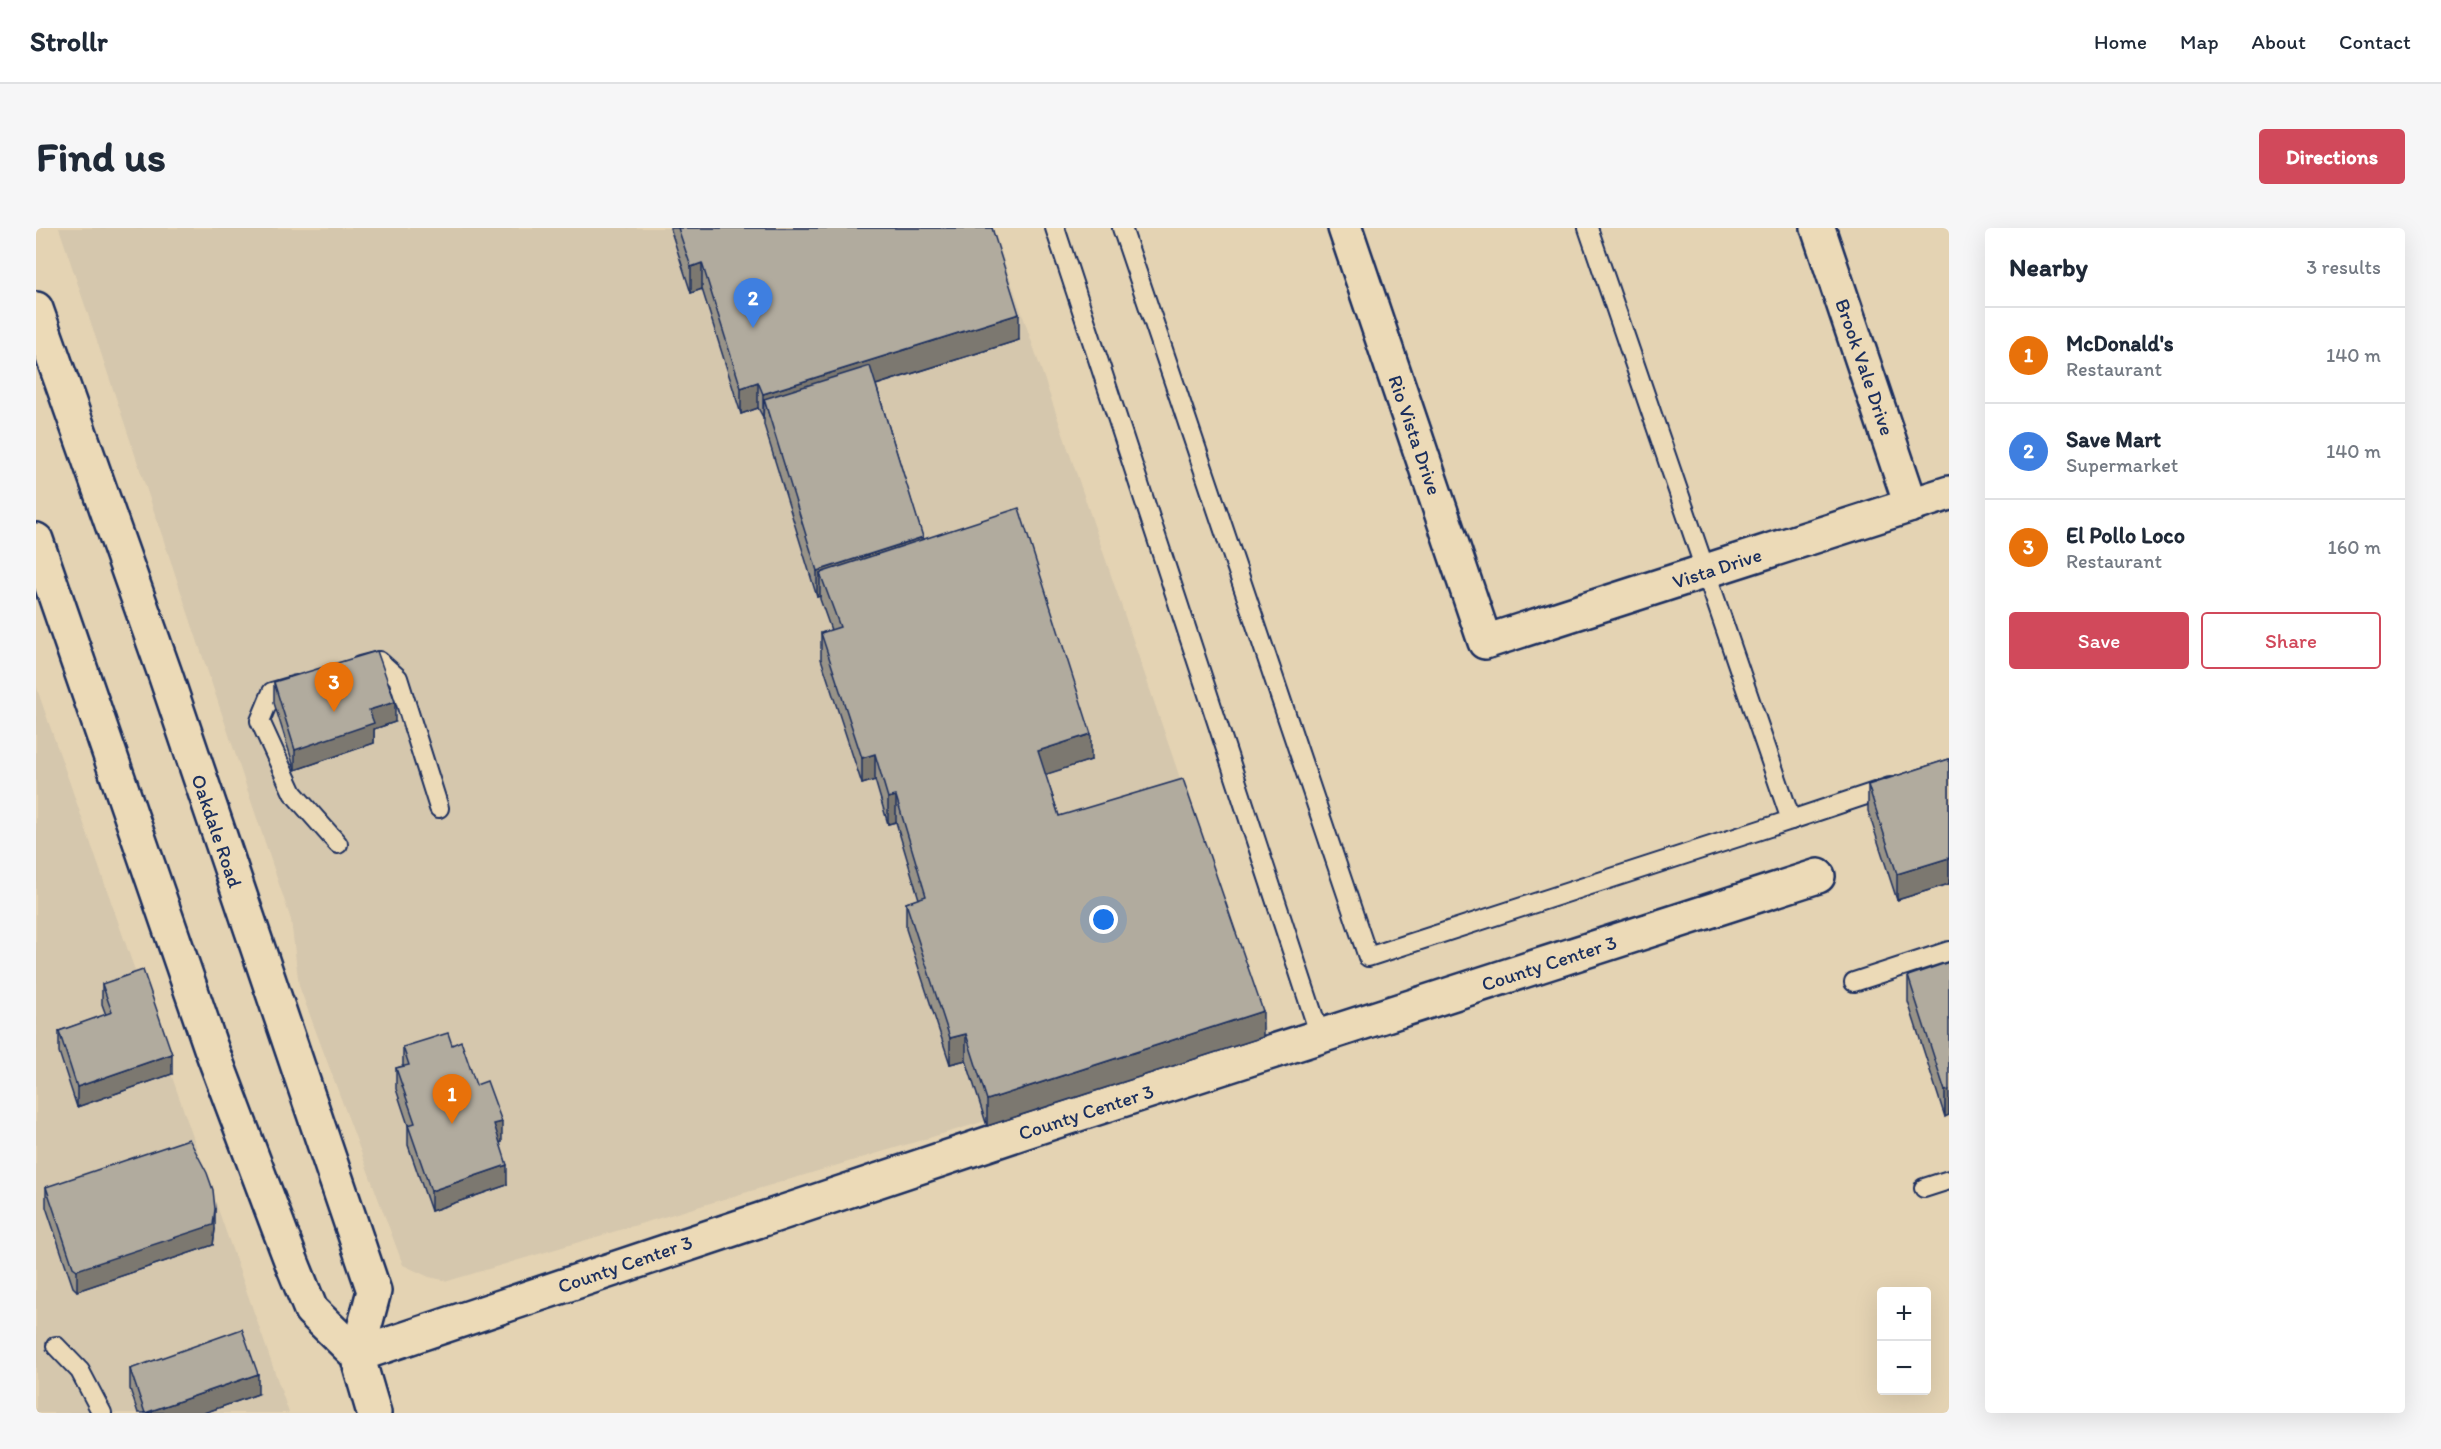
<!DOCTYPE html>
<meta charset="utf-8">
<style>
:root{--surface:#fff;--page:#f6f6f7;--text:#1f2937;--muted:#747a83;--line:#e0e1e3;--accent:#d1495b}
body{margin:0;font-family:Itim,sans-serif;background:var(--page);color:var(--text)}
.controls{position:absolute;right:18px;bottom:18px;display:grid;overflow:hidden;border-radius:6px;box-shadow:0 6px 24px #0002}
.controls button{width:54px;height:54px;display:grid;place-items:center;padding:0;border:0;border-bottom:2px solid var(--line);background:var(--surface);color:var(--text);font:30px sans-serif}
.you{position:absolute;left:1068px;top:692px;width:21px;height:21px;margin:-15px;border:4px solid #fff;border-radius:50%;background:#1a73e8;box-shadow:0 0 0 9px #1a73e833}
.badge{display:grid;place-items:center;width:39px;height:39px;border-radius:50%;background:var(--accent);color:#fff;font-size:20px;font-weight:700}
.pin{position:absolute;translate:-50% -50px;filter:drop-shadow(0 2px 3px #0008)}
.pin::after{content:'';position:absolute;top:32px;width:21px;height:18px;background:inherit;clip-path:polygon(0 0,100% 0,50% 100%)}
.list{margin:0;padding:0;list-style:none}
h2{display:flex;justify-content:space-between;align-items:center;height:78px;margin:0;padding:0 24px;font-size:26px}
h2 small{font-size:20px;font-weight:400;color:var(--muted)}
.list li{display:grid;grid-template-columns:39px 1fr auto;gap:18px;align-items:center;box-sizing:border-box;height:96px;padding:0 24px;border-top:2px solid var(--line)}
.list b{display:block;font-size:22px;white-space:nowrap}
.list p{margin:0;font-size:20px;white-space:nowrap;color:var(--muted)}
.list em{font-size:20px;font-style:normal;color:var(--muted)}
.actions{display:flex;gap:12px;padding:18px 24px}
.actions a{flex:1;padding:14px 0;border:2px solid var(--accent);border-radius:6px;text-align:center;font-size:21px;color:var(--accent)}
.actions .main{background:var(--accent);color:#fff}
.map{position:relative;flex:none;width:1913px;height:1185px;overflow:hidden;border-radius:6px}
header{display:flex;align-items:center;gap:36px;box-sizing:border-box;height:84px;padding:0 30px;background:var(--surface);border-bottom:2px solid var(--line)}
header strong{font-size:28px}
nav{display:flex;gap:33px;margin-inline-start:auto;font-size:21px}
.intro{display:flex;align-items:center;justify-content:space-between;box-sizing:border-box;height:144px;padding:0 36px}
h1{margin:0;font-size:42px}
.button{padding:15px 27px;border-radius:6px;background:var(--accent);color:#fff;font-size:21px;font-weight:700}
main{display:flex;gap:36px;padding:0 36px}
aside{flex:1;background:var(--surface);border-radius:6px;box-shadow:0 6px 24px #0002}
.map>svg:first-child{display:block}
.built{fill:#d5c7ad}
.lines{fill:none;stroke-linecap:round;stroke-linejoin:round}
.lane-casing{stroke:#1b2f5e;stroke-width:22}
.street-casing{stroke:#1b2f5e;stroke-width:38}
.secondary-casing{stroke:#1b2f5e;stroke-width:38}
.lane{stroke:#ecdab7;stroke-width:18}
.street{stroke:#ecdab7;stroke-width:33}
.secondary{stroke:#ecdab7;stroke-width:33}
.wall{fill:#989388;stroke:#1b2f5e;stroke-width:1.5}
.shaded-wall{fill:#7c786f;stroke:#1b2f5e;stroke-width:1.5}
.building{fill:#b1ab9e;stroke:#1b2f5e;stroke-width:1.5}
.labels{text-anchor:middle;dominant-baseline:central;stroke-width:5;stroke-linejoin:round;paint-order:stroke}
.street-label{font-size:20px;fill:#1b2f5e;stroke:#ecdab7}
</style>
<header>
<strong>Strollr</strong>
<nav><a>Home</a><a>Map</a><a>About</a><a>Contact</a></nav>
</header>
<div class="intro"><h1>Find us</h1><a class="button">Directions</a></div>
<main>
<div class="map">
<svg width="1913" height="1185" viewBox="0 0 1913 1185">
<rect width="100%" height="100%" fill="#e4d3b3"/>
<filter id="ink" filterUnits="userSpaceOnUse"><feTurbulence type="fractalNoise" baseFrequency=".0167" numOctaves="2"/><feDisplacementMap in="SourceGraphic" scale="12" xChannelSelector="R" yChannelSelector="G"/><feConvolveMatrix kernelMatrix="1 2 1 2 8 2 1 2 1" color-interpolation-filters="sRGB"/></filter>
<g filter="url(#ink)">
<!-- built -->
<g class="built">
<polygon points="23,0 957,0 1232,809 412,1053 393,1049 367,1037 263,758 255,692"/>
<polygon points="0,458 253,1185 0,1185"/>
</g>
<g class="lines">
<!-- lane casing -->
<g class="lane-casing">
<g id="lane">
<polyline points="1019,0 1284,808"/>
<polyline points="1086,0 1332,729 1755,592"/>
<polyline points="1552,0 1755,592 1854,559"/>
<polyline points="324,438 343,433 362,450 403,580"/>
<polyline points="260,457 236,464 224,493 257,565 302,616"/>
<polyline points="1818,754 1913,723"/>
<polyline points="1888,960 1913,952"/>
<polyline points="20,1118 44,1143 66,1185"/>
</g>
</g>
<!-- street casing -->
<g class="street-casing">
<g id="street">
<polyline points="1309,0 1449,414 1913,265"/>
<polyline points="1782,0 1875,277"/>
<polyline points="321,1127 1008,897 1782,648"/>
</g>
</g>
<!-- secondary casing -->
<g class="secondary-casing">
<g id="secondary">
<polyline points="0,81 129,446 338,1063 321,1127"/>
<polyline points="0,312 175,820 256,1035 275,1082 321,1127 338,1185"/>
</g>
</g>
<!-- lane -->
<use href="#lane" class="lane"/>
<!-- street -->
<use href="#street" class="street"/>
<!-- secondary -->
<use href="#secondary" class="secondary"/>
</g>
<!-- wall -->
<g class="wall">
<polygon points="634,0 956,0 983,112 840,157 887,311 1055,532 1009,546 1023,588 1227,809 951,898 930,832 914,836 870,701 870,675 883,671 860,594 852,596 839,552 826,556 785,431 785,405 795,402 784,371 784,368 781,369 728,197 728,191 722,180 705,186 666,61 655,65"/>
<polygon points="238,454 359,494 338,501 338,515 259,542 238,475"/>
<polygon points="1913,531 1913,656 1861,672 1832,583 1832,557"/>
<polygon points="1913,734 1909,889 1872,774 1872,748"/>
<polygon points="66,756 136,846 41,879 23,824 23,803 70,787 66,776"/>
<polygon points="416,817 440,857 466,914 464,915 471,957 395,983 372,917 372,897 360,861 360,840 367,838 367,819"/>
<polygon points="10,959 179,1001 177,1017 41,1063 37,1059 10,979"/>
<polygon points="94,1141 222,1166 168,1185 102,1185 94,1161"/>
</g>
<!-- shaded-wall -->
<g class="shaded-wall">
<polygon points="666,35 666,61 655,65 655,39"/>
<polygon points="983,86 983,112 734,190 728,171 727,192 727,166"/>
<polygon points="722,154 722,180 705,186 705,160"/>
<polygon points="887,309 887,335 784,345 784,368 781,369 781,343"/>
<polygon points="359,474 359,494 338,501 338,515 259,542 259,522 333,482"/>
<polygon points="1055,506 1055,532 1002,549 1002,523"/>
<polygon points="839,526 839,552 826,556 826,530"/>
<polygon points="860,568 860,594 852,596 852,570"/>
<polygon points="1913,630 1913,656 1861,672 1861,646"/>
<polygon points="1227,783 1227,809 951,898 951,872"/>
<polygon points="930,806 930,832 914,836 914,810"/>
<polygon points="136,826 136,846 41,879 41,859"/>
<polygon points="1913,862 1913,887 1909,889 1909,863"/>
<polygon points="466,894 466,914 458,917 458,896"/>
<polygon points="471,937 471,957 395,983 395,963"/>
<polygon points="179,981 179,1001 177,1017 41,1063 41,1042"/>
<polygon points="222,1146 222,1166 168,1185 109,1185"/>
</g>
<!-- building -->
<g class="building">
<polygon points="642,0 956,0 983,86 727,166 722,154 705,160 666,35 655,39"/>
<polygon points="834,138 887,309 781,343 728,171"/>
<polygon points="983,280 1055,506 1002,523 1023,588 1147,551 1227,783 951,872 930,806 914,810 870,675 890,668 860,568 852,570 839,526 826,530 785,405 804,399 784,345"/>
<polygon points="341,423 359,474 333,482 338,495 259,522 238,454"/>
<polygon points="1913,531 1913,630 1861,646 1832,557"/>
<polygon points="1913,734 1913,862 1909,863 1872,748"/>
<polygon points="107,742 136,826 41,859 23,803 76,784 66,756"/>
<polygon points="412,805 416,817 425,813 440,857 451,853 466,894 458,896 471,937 395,963 372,897 379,895 360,840 373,837 367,819"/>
<polygon points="153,911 171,945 177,962 179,981 177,997 41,1042 37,1039 10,959"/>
<polygon points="206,1101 222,1146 109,1185 94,1141"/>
</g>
</g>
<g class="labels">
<!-- street labels -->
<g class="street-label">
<text transform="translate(1829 139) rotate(71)">Brook Vale Drive</text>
<text transform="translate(1379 207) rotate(71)">Rio Vista Drive</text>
<text transform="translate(1681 340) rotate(-18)">Vista Drive</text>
<text transform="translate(181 603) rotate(71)">Oakdale Road</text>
<text transform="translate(1513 735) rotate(-18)">County Center 3</text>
<text transform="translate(1050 884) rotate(-18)">County Center 3</text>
<text transform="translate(589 1036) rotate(-19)">County Center 3</text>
</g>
</g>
</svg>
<div class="controls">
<button>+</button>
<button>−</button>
</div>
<div class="you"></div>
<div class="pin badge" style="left:416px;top:896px;background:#e8710a">1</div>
<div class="pin badge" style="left:717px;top:100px;background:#3f7fe0">2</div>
<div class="pin badge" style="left:298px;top:484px;background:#e8710a">3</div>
</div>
<aside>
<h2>Nearby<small>3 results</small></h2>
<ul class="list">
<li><span class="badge" style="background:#e8710a">1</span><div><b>McDonald's</b><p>Restaurant</p></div><em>140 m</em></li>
<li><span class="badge" style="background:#3f7fe0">2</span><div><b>Save Mart</b><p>Supermarket</p></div><em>140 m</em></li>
<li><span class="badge" style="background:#e8710a">3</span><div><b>El Pollo Loco</b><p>Restaurant</p></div><em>160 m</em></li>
</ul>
<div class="actions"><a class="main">Save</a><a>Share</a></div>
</aside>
</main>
